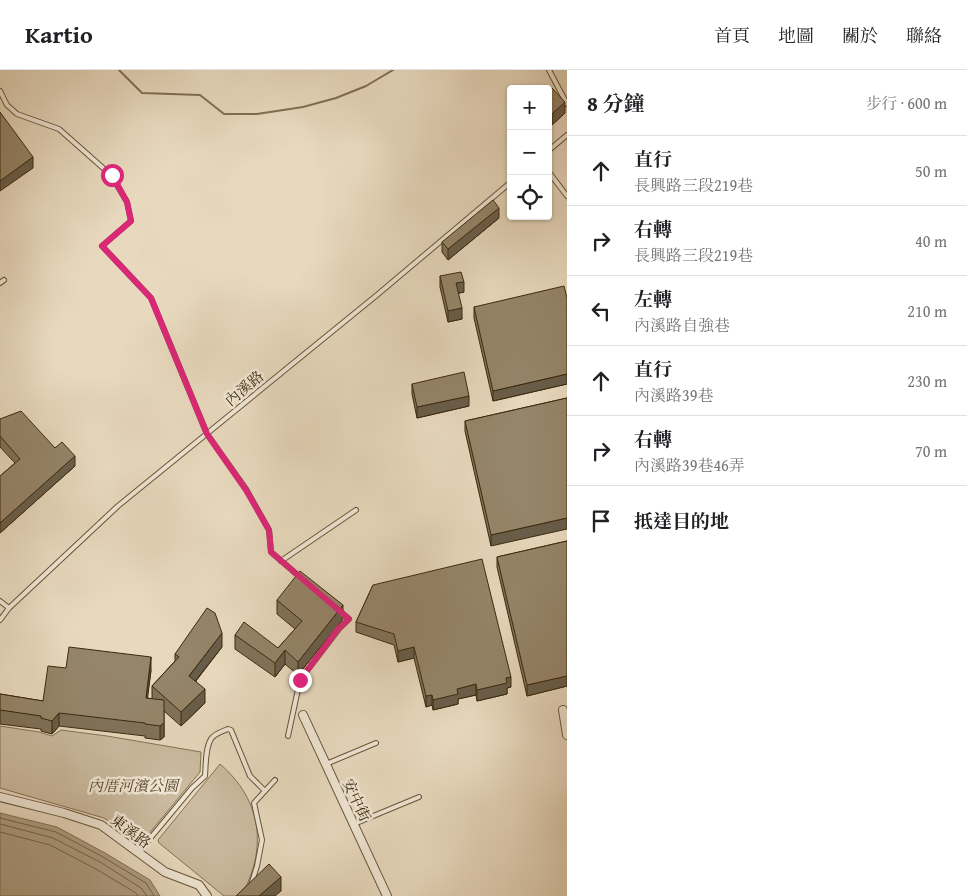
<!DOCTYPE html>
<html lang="zh-TW">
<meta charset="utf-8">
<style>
:root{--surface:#fff;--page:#f2f2f2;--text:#202124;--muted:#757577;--line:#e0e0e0}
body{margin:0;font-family:"Gentium Book Plus","Noto Serif TC",serif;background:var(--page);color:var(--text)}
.controls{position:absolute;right:15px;top:15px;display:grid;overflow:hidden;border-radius:5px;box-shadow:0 1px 4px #0004}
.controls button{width:45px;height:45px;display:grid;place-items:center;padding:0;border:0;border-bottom:1px solid var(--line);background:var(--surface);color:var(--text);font:25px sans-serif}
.stop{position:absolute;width:15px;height:15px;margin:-11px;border:4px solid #db2777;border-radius:50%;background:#fff}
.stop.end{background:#db2777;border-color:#fff;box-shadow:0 1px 5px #0008}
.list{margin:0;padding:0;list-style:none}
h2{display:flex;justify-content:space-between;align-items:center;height:65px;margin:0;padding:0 20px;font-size:21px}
h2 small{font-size:16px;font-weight:400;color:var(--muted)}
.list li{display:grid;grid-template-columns:32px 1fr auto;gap:15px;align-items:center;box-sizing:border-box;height:70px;padding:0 20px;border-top:1px solid var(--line)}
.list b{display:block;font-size:19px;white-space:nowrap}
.list p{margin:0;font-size:16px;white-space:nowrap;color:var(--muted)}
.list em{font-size:16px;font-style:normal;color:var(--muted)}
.icon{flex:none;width:28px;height:28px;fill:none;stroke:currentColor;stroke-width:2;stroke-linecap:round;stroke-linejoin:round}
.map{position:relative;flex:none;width:567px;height:826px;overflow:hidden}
header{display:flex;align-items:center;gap:30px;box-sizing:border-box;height:70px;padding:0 25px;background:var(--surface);border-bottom:1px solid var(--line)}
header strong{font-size:24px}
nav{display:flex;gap:28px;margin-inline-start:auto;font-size:18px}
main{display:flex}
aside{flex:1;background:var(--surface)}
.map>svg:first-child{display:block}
.green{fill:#cbbba0;stroke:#847256}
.water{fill:#ae9d82;stroke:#806f53}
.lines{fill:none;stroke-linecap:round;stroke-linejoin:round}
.shore{stroke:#756348;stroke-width:1}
.stream{stroke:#806f53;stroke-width:2}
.service-casing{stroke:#675539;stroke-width:6}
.minor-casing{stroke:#675539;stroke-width:10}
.service{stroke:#f0e6d5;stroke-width:4}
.minor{stroke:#f0e6d5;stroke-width:8}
.wall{fill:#80725a;stroke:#3c290d}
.shaded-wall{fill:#685d4a;stroke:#3c290d}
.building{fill:#958569;stroke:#3c290d}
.route{stroke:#db2777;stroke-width:6}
.labels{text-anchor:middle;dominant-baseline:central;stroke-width:5;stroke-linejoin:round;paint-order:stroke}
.street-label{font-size:15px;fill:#3c290d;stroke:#f0e6d5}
.park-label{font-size:15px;font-style:italic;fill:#59462a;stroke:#f0e6d5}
</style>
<header>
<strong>Kartio</strong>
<nav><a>首頁</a><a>地圖</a><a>關於</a><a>聯絡</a></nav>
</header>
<main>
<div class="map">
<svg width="567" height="826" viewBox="0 0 567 826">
<rect width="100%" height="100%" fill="#e8d9be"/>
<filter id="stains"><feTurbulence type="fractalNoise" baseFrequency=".004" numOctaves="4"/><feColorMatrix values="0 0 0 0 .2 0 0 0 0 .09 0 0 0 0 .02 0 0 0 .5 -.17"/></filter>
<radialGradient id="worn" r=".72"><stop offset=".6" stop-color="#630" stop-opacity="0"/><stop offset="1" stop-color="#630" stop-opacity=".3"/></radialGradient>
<!-- green -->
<g class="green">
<polygon points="0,656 39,662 52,666 61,660 107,666 201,682 200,702 142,772 104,748 0,718"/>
<path d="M220,694C262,730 268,779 241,826H224L159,773L158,770Z"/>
</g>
<!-- water -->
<polygon class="water" points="0,743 57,757 105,783 150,810 160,826 0,826"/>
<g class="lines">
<!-- shore -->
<g class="shore">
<polyline points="0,748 56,762 103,787 146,813 154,826"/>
<polyline points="0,754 53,768 100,792 141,818 147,826"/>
<polyline points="0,762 50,775 96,799 136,823 138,826"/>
</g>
<!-- stream -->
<polyline class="stream" points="119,0 142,23 200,25 224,44 257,44 303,37 336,28 366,16 393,0"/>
<!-- service casing -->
<g class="service-casing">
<g id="service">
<polyline points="549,0 567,34"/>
<polyline points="0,21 7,35 17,44 59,59 111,105 127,132 131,151 102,176 151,228 207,364 246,419 269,460 271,482 301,508"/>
<polyline points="548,81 567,65"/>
<polyline points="548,101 567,126"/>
<polyline points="0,213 4,210"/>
<polyline points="281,491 356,440"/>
<polyline points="0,531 9,538"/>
<polyline points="0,550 9,538 118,436 377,225 511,112"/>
<polyline points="288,666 300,610 339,559 349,549 341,542"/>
<polyline points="326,694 376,673"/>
<polyline points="354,754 419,727"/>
<path d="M138,783L192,718L205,706C206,695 205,679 211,669C214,664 223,661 228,659L231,660L250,706L265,721"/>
<polyline points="251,815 257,796 262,770 254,733 275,710"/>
</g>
</g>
<!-- minor casing -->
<g class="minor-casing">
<g id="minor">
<polyline points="563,640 567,665"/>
<polyline points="303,645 387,826"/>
<polyline points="0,727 64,743 101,755 165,802 199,815 207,826"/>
</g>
</g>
<!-- service -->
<use href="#service" class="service"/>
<!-- minor -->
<use href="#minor" class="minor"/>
</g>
<!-- wall -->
<g class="wall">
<polygon points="548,21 565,43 552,55 548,50"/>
<polygon points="499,148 448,190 442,182 442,172"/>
<polygon points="440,206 464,222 458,223 462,249 448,252 440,217"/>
<polygon points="567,228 567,314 493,331 474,248 474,237"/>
<polygon points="412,314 469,336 417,348 412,324"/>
<polygon points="567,328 491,476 465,361 465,351"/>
<polygon points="0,349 55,378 75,396 0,463 0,406 15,393 0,377"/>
<polygon points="567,471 567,616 527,626 497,497 497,487"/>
<polygon points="373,515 511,617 507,618 507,624 477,631 476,625 458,629 458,634 433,640 432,635 426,637 414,588 398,592 394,575 356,562 356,552"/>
<polygon points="277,530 343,549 298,605 285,594 275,607 235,579 235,565 278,578 295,559 277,544"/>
<polygon points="222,577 196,611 205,633 181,656 164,641 164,667 160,670 145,668 145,666 59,656 52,664 41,661 41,659 0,654 0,624 43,631 66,598 151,600 147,628 152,629 152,616 175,591 175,584"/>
</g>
<!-- shaded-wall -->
<g class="shaded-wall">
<polygon points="565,32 565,43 552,55 552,44"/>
<polygon points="33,87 33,98 0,121 0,111"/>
<polygon points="499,138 499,148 448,190 448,179"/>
<polygon points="464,212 464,222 456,224 456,213"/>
<polygon points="462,238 462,249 448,252 448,241"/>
<polygon points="567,304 567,314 493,331 493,321"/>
<polygon points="469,326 469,336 417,348 417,337"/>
<polygon points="75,386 75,396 0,463 0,453"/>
<polygon points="567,448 567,459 491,476 491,465"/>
<polygon points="343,535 343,549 298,605 298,592"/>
<polygon points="222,563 222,577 189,619 189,606"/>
<polygon points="414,577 414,588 398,592 398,581"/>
<polygon points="285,580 285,594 275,607 275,593"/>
<polygon points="151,587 151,600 146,641 146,628"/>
<polygon points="567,606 567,616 527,626 527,615"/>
<polygon points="511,607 511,617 507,618 507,624 477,631 477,620 506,608"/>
<polygon points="476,614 476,625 458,629 458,634 433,640 433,630 457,619"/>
<polygon points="205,619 205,633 181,656 181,642"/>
<polygon points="432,625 432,635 426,637 426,626"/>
<polygon points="59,643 59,656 52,664 52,651"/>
<polygon points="164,653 164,667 160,670 160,656"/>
<polygon points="281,807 281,821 275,826 259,826"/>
</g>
<!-- building -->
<g class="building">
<polygon points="552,18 565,32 552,44 548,40 548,21"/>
<polygon points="0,42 33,87 0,111"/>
<polygon points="493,130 499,138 448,179 442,172"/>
<polygon points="461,202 464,212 456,213 462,238 448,241 440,206"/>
<polygon points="564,216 567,228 567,304 493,321 474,237"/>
<polygon points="464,302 469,326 417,337 412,314"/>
<polygon points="567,328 567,448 491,465 465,351"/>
<polygon points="21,341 55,378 62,372 75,386 0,453 0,406 20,389 0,366 0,349"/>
<polygon points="567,471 567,606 527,615 497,487"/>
<polygon points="482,489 511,607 506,608 507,613 477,620 476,614 457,619 458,624 433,630 432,625 426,626 414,577 398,581 394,564 356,552 373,515"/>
<polygon points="300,501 343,535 298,592 285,580 275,593 235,565 244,552 278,578 302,551 277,530"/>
<polygon points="207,538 215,543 222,563 189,606 205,619 181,642 152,616 179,587 175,584"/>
<polygon points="69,577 151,587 146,628 164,630 164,653 160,656 145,654 145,653 59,643 52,651 41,648 41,646 0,640 0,624 43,631 48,596 66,598"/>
<polygon points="269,794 281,807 259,826 236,826"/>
</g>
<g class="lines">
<!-- route -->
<polyline class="route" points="112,105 127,132 131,151 102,176 151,228 207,364 246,420 269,460 271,482 349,549 338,559 300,610"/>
</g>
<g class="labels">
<!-- street labels -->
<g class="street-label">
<text transform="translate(244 318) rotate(-40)">內溪路</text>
<text transform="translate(357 730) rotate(65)">安中街</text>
<text transform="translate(131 761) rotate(37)">東溪路</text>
</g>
<!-- park labels -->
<g class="park-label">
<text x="133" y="715">內厝河濱公園</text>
</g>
</g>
<rect width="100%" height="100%" filter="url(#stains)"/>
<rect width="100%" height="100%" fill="url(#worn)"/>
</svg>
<div class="controls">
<button>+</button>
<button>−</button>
<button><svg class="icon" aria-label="locate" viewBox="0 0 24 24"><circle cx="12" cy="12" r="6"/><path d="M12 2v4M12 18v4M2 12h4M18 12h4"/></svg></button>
</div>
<div class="stop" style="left:112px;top:105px"></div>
<div class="stop end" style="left:300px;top:610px"></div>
</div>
<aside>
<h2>8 分鐘<small>步行 · 600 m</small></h2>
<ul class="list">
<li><svg class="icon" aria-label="ahead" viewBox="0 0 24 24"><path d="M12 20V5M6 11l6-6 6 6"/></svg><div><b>直行</b><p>長興路三段219巷</p></div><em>50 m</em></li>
<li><svg class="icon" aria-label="right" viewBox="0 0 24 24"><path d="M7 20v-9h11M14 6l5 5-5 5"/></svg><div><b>右轉</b><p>長興路三段219巷</p></div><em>40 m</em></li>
<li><svg class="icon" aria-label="left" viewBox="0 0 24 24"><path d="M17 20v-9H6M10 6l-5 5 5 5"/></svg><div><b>左轉</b><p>內溪路自強巷</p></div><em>210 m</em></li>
<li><svg class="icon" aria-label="ahead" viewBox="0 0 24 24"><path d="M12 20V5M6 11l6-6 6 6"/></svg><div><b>直行</b><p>內溪路39巷</p></div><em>230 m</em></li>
<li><svg class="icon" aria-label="right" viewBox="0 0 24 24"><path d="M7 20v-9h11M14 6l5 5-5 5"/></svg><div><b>右轉</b><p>內溪路39巷46弄</p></div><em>70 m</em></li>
<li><svg class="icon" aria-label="arrive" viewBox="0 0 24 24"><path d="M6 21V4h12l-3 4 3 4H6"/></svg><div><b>抵達目的地</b></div></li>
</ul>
</aside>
</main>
